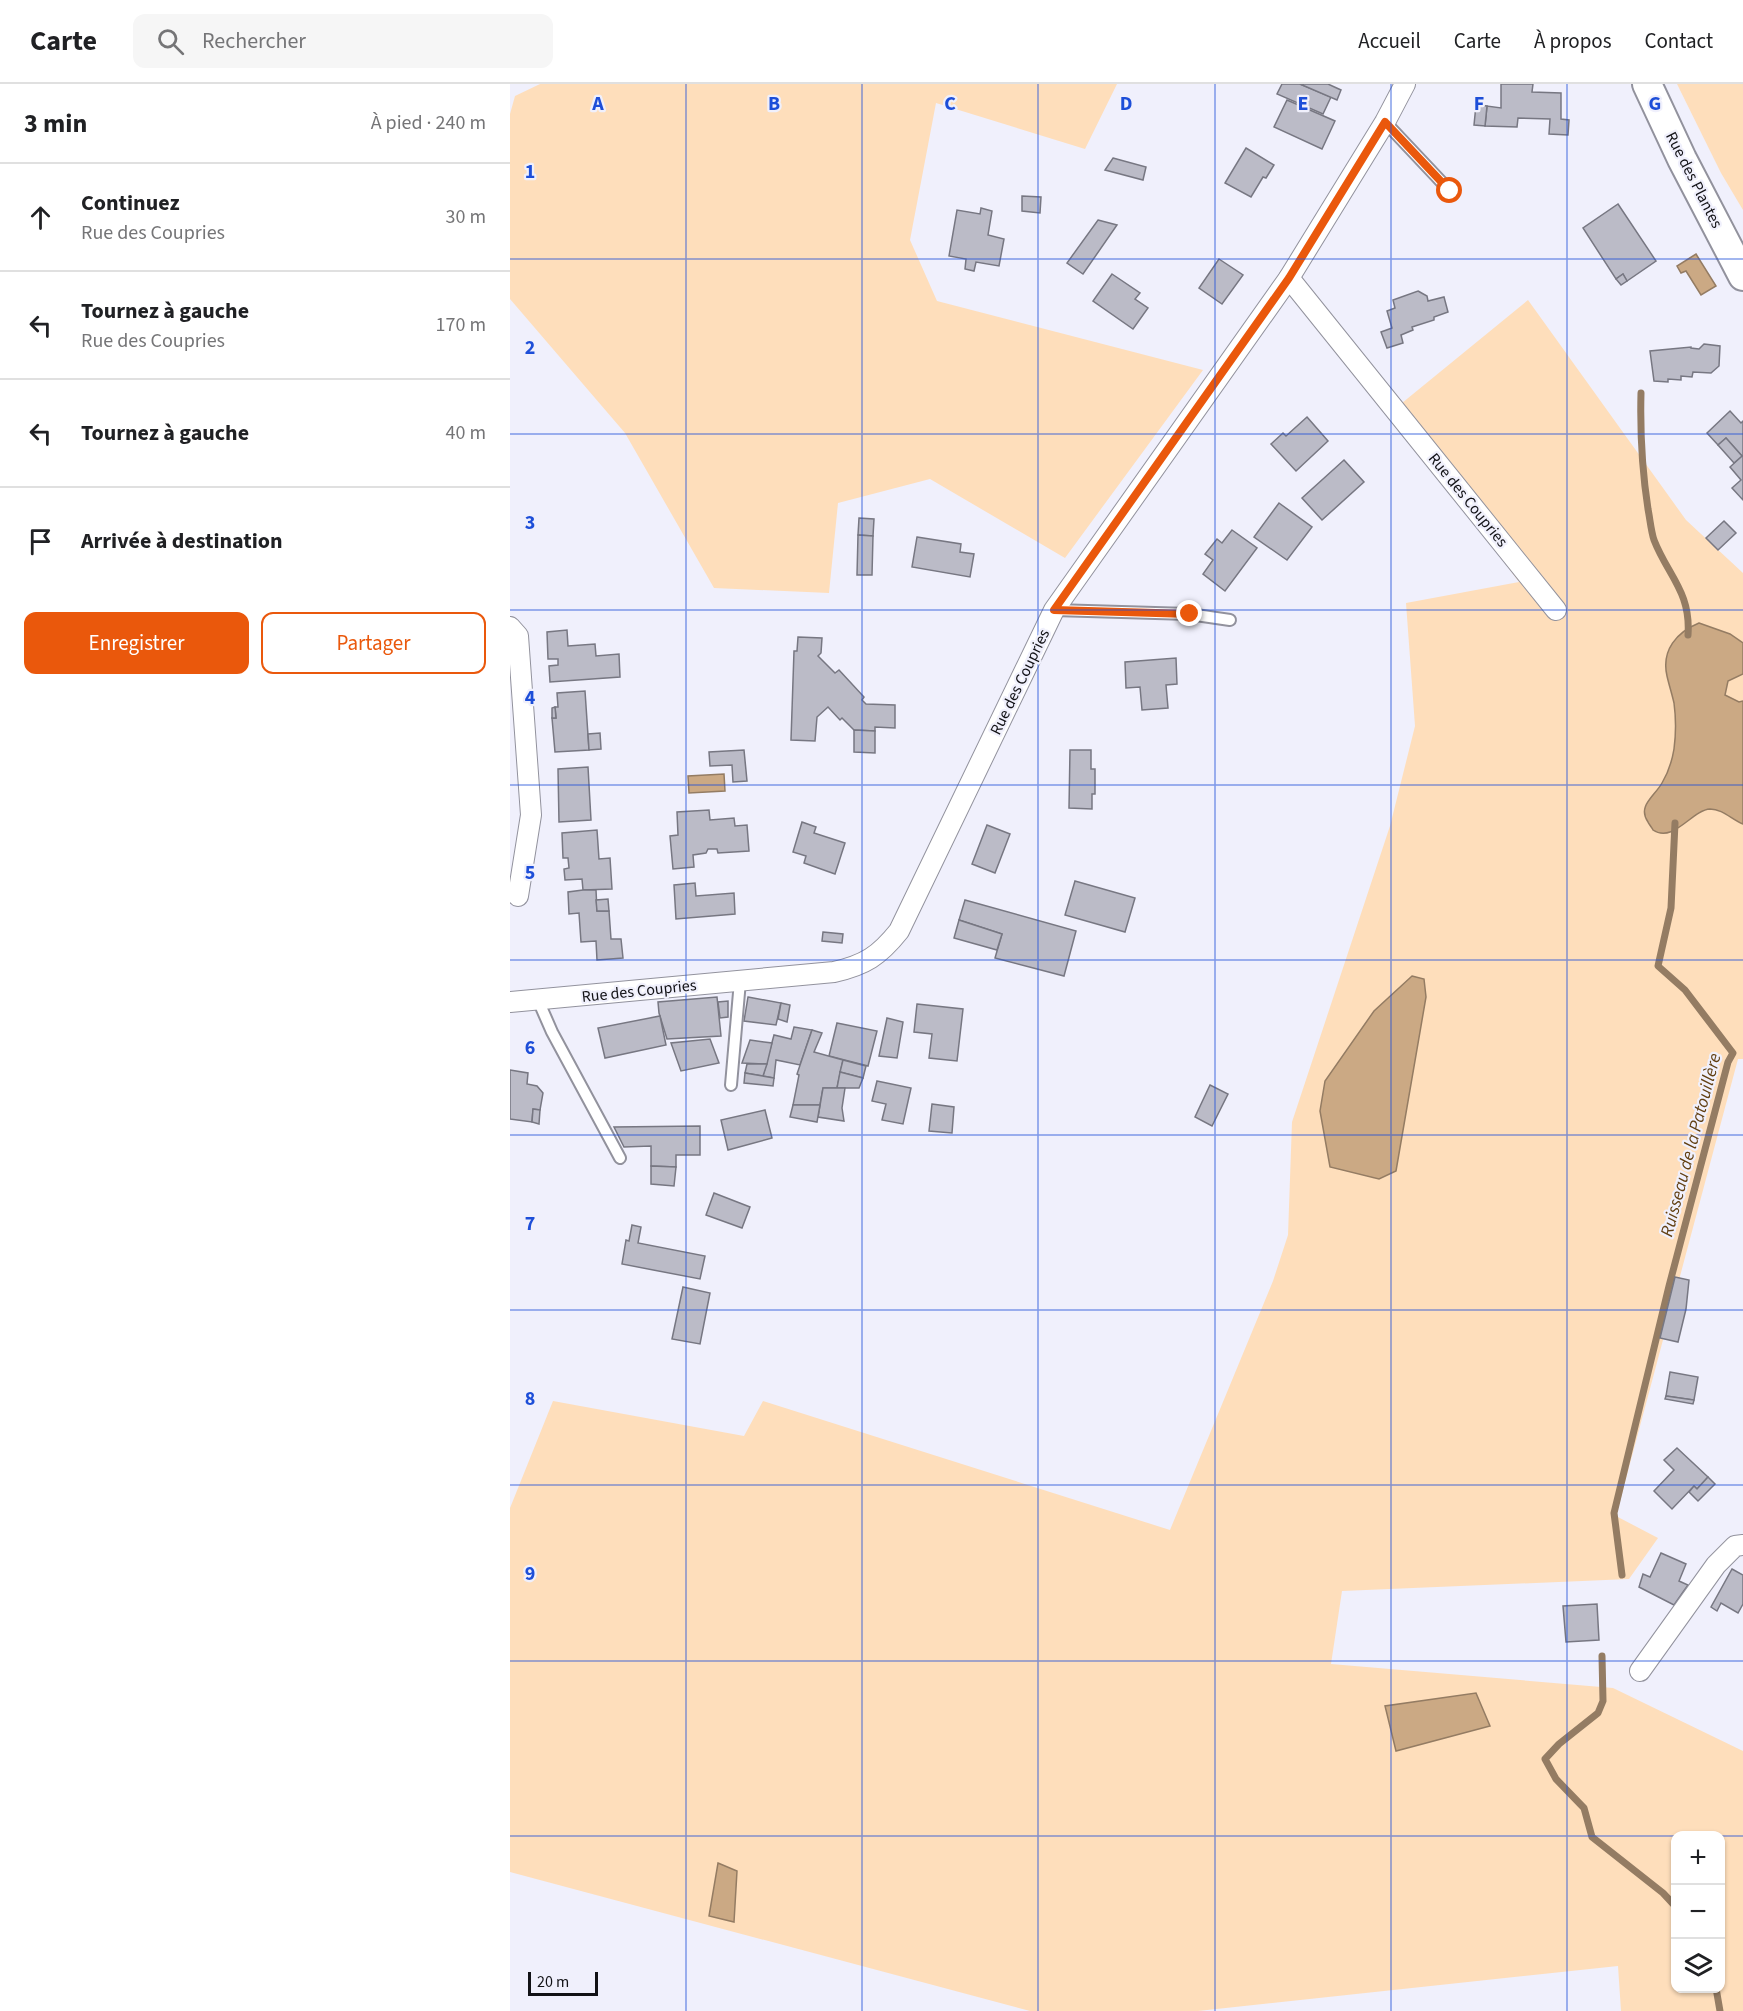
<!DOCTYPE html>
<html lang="fr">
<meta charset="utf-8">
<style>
:root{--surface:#fff;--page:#f6f6f6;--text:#202124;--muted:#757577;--line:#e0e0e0;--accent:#ea580c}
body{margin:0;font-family:"Source Sans 3",sans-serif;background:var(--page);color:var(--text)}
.controls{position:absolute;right:18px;bottom:18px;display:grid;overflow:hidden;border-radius:12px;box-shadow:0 2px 4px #0004}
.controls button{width:54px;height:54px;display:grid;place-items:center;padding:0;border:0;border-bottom:2px solid var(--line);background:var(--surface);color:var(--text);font:30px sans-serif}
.scale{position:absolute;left:18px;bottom:15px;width:70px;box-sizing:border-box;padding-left:6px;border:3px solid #121216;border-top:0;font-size:16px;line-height:21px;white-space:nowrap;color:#121216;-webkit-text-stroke:4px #f0f0fc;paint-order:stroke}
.stop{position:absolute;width:18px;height:18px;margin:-14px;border:4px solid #ea580c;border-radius:50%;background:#fff}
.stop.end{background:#ea580c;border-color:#fff;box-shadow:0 2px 6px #0008}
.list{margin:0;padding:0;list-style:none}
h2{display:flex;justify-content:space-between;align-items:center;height:78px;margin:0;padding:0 24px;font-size:26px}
h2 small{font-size:20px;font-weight:400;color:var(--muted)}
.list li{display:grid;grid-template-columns:39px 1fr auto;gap:18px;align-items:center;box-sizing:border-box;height:108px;padding:0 24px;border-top:2px solid var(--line)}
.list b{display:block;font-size:22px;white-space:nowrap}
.list p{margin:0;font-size:20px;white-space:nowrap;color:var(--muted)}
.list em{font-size:20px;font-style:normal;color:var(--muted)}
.actions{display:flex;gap:12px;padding:18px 24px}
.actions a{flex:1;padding:14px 0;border:2px solid var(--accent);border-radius:12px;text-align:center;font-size:21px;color:var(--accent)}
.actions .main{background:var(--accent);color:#fff}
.icon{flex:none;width:33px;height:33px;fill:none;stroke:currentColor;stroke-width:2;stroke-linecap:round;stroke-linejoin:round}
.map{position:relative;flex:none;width:1233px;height:1927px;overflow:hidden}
header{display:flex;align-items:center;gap:36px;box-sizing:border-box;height:84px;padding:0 30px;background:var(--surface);border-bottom:2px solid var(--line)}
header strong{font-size:28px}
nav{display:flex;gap:33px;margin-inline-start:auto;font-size:21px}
.search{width:420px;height:54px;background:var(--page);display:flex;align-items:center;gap:15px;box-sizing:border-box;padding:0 21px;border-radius:12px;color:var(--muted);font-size:22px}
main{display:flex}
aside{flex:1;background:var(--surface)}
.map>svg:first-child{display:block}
.green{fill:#fedebb;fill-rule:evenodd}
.water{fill:#cba984;stroke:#947c63;stroke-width:1.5}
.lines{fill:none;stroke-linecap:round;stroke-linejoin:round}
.stream{stroke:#947c63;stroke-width:7}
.building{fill:#bbbbc7;stroke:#777782;stroke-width:1.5}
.lane-casing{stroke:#92929d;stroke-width:14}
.street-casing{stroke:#92929d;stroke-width:22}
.secondary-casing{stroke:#92929d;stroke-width:32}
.lane{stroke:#fff;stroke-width:10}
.street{stroke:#fff;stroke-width:20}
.secondary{stroke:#fff;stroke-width:28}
.route{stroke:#ea580c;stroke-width:8}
.grid{fill:none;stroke:#1d4ed8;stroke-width:1.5;stroke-opacity:0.55}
.labels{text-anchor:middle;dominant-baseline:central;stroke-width:4.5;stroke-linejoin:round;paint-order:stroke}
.street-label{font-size:16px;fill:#121216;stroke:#f0f0fc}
.water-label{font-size:18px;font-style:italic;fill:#624013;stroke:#f0f0fc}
.grid-label{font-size:20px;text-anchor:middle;font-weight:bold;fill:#1d4ed8;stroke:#f0f0fc;stroke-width:4.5;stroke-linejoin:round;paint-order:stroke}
</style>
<header>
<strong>Carte</strong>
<div class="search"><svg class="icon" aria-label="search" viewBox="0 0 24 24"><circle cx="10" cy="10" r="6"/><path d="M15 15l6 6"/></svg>Rechercher</div>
<nav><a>Accueil</a><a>Carte</a><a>À propos</a><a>Contact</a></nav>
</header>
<main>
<aside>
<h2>3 min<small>À pied · 240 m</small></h2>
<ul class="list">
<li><svg class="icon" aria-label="ahead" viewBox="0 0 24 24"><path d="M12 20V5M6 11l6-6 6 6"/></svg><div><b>Continuez</b><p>Rue des Coupries</p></div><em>30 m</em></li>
<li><svg class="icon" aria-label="left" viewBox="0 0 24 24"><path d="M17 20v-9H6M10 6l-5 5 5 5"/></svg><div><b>Tournez à gauche</b><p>Rue des Coupries</p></div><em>170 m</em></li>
<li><svg class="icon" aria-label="left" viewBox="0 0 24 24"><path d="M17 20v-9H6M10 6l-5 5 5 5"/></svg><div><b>Tournez à gauche</b></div><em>40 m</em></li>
<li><svg class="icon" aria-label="arrive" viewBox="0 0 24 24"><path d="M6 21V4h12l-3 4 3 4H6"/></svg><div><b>Arrivée à destination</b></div></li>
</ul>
<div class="actions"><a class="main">Enregistrer</a><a>Partager</a></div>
</aside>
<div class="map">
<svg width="1233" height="1927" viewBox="0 0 1233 1927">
<rect width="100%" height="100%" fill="#f0f0fc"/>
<!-- green -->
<g class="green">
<polygon points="30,0 607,0 575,65 426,19 400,156 427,217 693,286 555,474 420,395 328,419 319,509 204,504 115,349 0,215 0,30 5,12"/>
<polygon points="1167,0 1233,0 1233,126 1211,89"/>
<path d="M1018,216L1176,436L1233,489V975H1228L1106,1432L1148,1454L1119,1495L832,1507L821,1580L1103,1604L1233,1667V1927H1111L1108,1882L688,1927H520L0,1788V1424L43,1317L234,1352L253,1317L660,1446L763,1197L778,1151L782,1038L880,742L905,642L896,519L1009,498L881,328ZM1166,1752H1210V1904H1166Z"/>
</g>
<!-- water -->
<g class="water">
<polygon points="1186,170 1206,202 1191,211 1176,187 1171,189 1167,182"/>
<path d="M1189,539L1220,550L1233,559V590L1218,597L1215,611L1229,618L1233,617V740C1222,736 1213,725 1200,725C1182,726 1163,760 1143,746C1143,745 1138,739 1138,738C1127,722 1144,713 1152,699C1158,689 1162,677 1164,665C1166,650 1166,634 1164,619C1162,610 1159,601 1157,592C1151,566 1167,548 1189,539Z"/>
<polygon points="214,690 215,707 179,709 178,692"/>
<polygon points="902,892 914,895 916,913 886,1087 869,1095 820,1083 810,1027 815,997 864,927"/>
<polygon points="966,1609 980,1642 886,1667 875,1622"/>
<polygon points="208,1779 227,1787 224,1838 199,1832"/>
</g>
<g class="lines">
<!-- stream -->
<g class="stream">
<path d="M1131,309C1130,348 1132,386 1138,425C1140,435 1141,447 1144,456C1158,492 1181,508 1178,551"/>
<polyline points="1112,1491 1104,1429 1159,1202 1218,978 1223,969 1175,906 1148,882 1161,824 1165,739"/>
<polyline points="1092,1572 1093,1617 1088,1629 1049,1660 1035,1675 1046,1695 1074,1724 1082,1753 1153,1809 1166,1823"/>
<polyline points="1206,1904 1210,1927"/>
</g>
</g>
<!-- building -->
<g class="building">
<polygon points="772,0 790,0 821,13 813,30 767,10"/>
<polygon points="790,0 818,0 831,6 827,16"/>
<polygon points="991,0 1023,0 1022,8 1051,9 1051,35 1059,36 1058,51 1039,50 1040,35 1008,34 1007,43 975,42 977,22 991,24"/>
<polygon points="777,16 825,37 812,65 764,43"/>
<polygon points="966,21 977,22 975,42 964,41"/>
<polygon points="736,64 764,81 756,94 753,93 741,113 715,99"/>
<polygon points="603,74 636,83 633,96 595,86"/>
<polygon points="512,112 531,113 530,129 512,127"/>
<polygon points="1108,120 1146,177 1117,197 1113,190 1106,195 1073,144"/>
<polygon points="471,124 482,127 478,151 494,155 489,182 466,178 464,187 455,185 456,175 439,172 447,126 470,130"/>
<polygon points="588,136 607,141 573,190 557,179"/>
<polygon points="709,175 733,191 712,220 689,204"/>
<polygon points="602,190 630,209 625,215 638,224 623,245 583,217"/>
<polygon points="1113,190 1117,197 1111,201 1106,195"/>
<polygon points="908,207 917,212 918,217 934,213 938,228 924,233 924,236 902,243 903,246 891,251 893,259 877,264 871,248 882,244 877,227 885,224 883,216"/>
<polygon points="1194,260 1210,262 1209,282 1201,289 1183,288 1182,293 1171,292 1171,296 1158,295 1158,298 1144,297 1140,267 1181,263 1181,264 1189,265"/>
<polygon points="1220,327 1231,339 1233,337 1233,416 1222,404 1231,396 1220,383 1232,372 1216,354 1208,361 1197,349"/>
<polygon points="797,333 818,357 786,387 761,360 773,349 776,352"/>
<polygon points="1216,354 1232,372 1224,379 1208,361"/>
<polygon points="834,376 854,398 812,436 792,414"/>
<polygon points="769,419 802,443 777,476 744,453"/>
<polygon points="349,434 364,435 363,452 348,451"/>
<polygon points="1214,437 1226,449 1208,466 1196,454"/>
<polygon points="722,446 747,464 715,507 693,490 703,476 695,470 707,455 712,459"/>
<polygon points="348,451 363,452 362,491 347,491"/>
<polygon points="407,453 451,460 450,468 464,470 460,493 402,483"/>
<polygon points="57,546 58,562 85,560 86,572 109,570 110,593 40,598 39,582 48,581 48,575 38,575 37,548"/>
<polygon points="288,553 312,554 311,569 308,572 325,589 329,586 354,613 352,616 356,620 385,621 385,644 365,643 365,647 344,646 332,634 330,636 318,623 307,633 305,657 281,656 284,567 287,567"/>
<polygon points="666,574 667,600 656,601 658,624 632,626 630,603 616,604 615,578"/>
<polygon points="75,607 79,666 45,668 42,634 46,634 45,623 48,623 47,609"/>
<polygon points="45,623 46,634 42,634 42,624"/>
<polygon points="344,646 365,647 365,669 344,668"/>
<polygon points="90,649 91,665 79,666 78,650"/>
<polygon points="234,666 237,697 223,698 222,681 200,682 199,668"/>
<polygon points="560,666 581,666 581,685 585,685 585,710 582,710 582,725 559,724"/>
<polygon points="78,683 81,736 49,738 48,685"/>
<polygon points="199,726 200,736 224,734 225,742 237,741 239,767 208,769 207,765 198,765 196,769 183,771 184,783 163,785 160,752 168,751 167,728"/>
<polygon points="292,738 306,743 304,749 335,759 325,790 294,779 296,772 283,768"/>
<polygon points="477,741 500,750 485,789 462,780"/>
<polygon points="87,746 89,775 100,774 102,805 73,806 72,795 55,796 54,785 59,784 58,774 53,774 52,749"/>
<polygon points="565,797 625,814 615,848 555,831"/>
<polygon points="185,799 186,812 224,809 225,830 166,835 164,801"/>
<polygon points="73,806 86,806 87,827 99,827 101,855 111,855 113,874 87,876 86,857 71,858 69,829 59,830 58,808"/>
<polygon points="98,815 99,827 87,827 86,816"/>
<polygon points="455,816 566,847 554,892 485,874 492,850 449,836"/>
<polygon points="449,836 492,850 487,866 444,854"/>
<polygon points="313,848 333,850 332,859 312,857"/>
<polygon points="207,913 211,952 157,955 149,929 148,918"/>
<polygon points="238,913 271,919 266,941 234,937"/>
<polygon points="218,917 218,933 210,934 208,918"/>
<polygon points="271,919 280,921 277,938 268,935"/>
<polygon points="407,920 453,925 447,977 419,974 422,950 404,948"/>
<polygon points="150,932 156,961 95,974 88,944"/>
<polygon points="377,934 393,938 387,974 369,972"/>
<polygon points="327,939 367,947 358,982 319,972"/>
<polygon points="284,943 302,946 290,981 266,976 264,994 253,992 264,951 281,955"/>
<polygon points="302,946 312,949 304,968 333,976 327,1004 313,1004 310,1021 283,1021 289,991 287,990"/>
<polygon points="200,955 209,979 171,987 161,959"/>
<polygon points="240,956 262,959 257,980 232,979"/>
<polygon points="333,976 356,982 353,994 330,988"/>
<polygon points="237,980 257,980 253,992 235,989"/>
<polygon points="0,986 18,989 17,1000 27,1002 33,1009 30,1026 23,1025 22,1038 0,1035"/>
<polygon points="330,988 353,994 349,1004 327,1004"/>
<polygon points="235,989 264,994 263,1002 234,999"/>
<polygon points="367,997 401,1004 393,1040 372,1036 376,1020 362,1017"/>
<polygon points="700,1001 718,1010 702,1042 685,1033"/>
<polygon points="313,1004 335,1004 332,1024 334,1037 308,1033"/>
<polygon points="422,1020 444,1023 442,1049 419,1047"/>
<polygon points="283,1021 310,1021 307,1038 280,1033"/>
<polygon points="23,1025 30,1026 29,1040 22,1038"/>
<polygon points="255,1026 262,1054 218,1066 211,1036"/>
<polygon points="190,1042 190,1071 166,1071 166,1083 141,1082 141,1062 114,1063 104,1043"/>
<polygon points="141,1082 166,1083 164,1102 141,1100"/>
<polygon points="204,1109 240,1123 232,1144 196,1131"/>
<polygon points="122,1141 131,1143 128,1159 195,1172 190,1195 112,1180 116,1156 119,1157"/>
<polygon points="1165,1193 1179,1196 1176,1225 1168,1258 1150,1254"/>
<polygon points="173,1203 200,1209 190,1260 162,1255"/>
<polygon points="1160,1288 1188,1293 1184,1316 1156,1312"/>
<polygon points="1156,1312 1184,1316 1183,1320 1155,1315"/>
<polygon points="1167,1364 1198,1393 1187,1405 1184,1402 1162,1425 1144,1407 1164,1386 1154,1376"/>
<polygon points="1198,1393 1205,1400 1188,1417 1179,1408 1184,1402 1187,1405"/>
<polygon points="1151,1469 1176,1480 1169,1497 1178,1501 1164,1521 1129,1503 1133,1490 1140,1493"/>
<polygon points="1222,1485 1233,1491 1233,1520 1228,1529 1211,1519 1207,1527 1201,1523"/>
<polygon points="1087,1520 1089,1556 1056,1558 1053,1522"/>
</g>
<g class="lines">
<!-- lane casing -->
<g class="lane-casing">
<g id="lane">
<polyline points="875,38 940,107"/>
<polyline points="544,526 679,530 720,536"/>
<polyline points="28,916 42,948 110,1074"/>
<polyline points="221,1001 230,897"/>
</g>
</g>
<!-- street casing -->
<g class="street-casing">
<g id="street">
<polyline points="779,194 1046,526"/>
<polyline points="0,543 8,552 21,731 8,812"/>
<path d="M0,918L324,888C355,881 369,872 389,847L544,526L779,194L875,38L895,0"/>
<polyline points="1130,1587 1206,1481 1225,1462 1233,1461"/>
</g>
</g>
<!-- secondary casing -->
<g class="secondary-casing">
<polyline id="secondary" points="1137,0 1172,75 1233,192"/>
</g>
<!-- lane -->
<use href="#lane" class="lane"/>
<!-- street -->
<use href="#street" class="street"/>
<!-- secondary -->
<use href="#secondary" class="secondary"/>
</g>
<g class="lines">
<!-- route -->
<polyline class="route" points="680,530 544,526 779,194 875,38 940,107"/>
</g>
<!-- grid -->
<path class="grid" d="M176,0V1927M352,0V1927M528,0V1927M705,0V1927M881,0V1927M1057,0V1927M0,175H1233M0,350H1233M0,526H1233M0,701H1233M0,876H1233M0,1051H1233M0,1226H1233M0,1401H1233M0,1577H1233M0,1752H1166M1210,1752H1233"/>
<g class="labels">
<!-- street labels -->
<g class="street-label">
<text transform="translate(1184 96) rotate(63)">Rue des Plantes</text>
<text transform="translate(958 416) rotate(51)">Rue des Coupries</text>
<text transform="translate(510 598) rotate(-64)">Rue des Coupries</text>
<text transform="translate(129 907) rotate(-6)">Rue des Coupries</text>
</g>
<!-- water labels -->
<g class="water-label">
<text transform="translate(1181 1061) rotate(-75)">Ruisseau de la Patouillère</text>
</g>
</g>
<g class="grid-label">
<text x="88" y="26">A</text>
<text x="264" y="26">B</text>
<text x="440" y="26">C</text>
<text x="616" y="26">D</text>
<text x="793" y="26">E</text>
<text x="969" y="26">F</text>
<text x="1145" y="26">G</text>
<text x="20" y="94">1</text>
<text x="20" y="270">2</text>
<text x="20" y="445">3</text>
<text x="20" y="620">4</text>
<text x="20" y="795">5</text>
<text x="20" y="970">6</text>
<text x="20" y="1146">7</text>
<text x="20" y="1321">8</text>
<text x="20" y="1496">9</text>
</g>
</svg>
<div class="controls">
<button>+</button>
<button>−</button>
<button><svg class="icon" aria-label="layers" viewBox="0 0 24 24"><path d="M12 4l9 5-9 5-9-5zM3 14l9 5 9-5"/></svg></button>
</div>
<div class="scale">20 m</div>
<div class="stop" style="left:940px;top:107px"></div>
<div class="stop end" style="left:680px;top:530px"></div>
</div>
</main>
